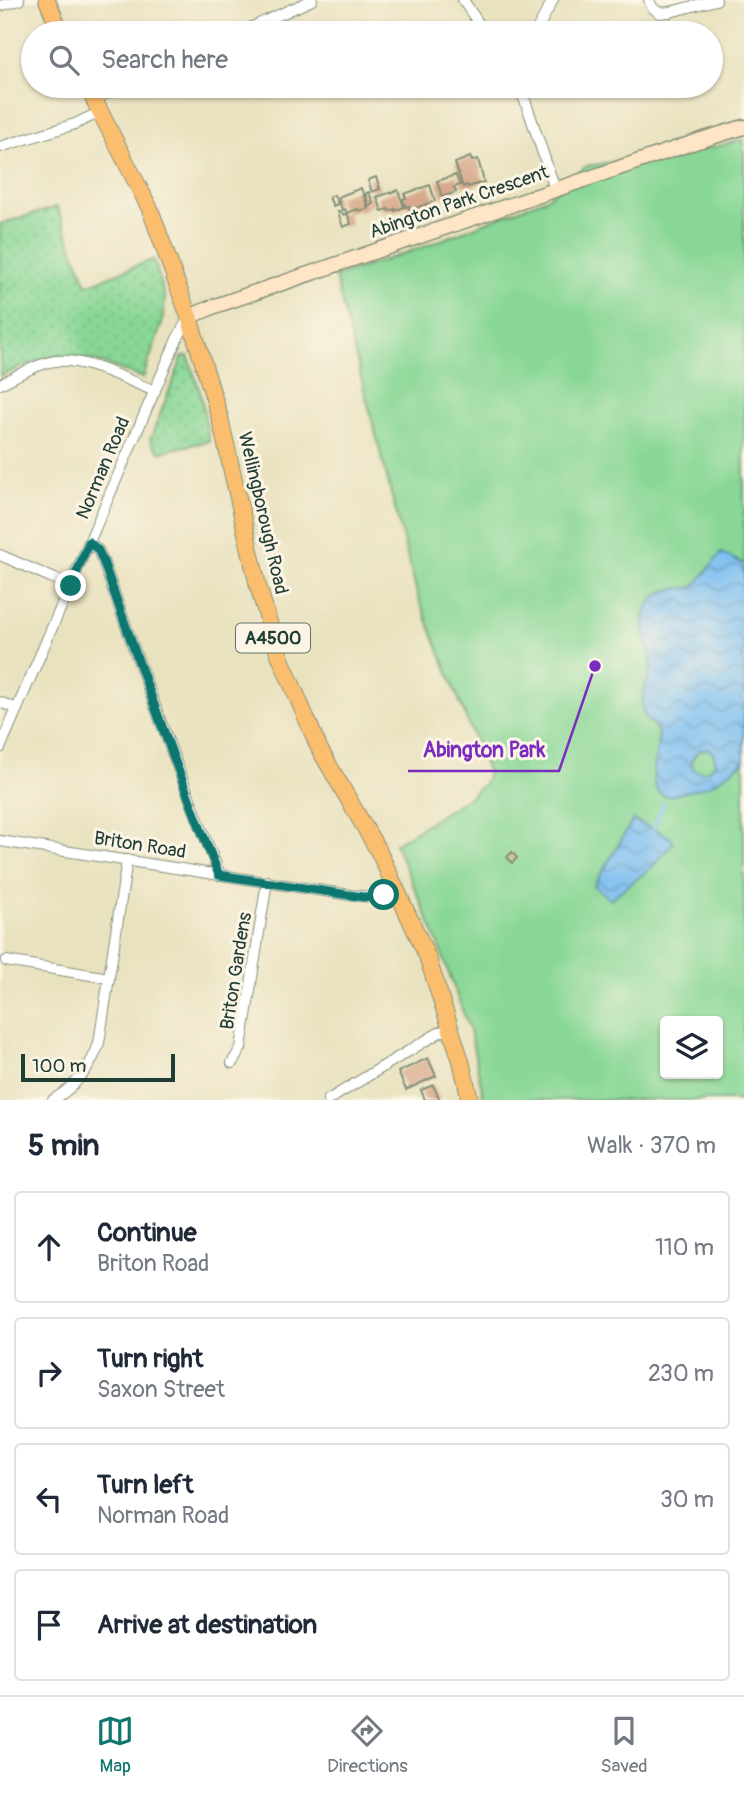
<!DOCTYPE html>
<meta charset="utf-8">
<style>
:root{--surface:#fff;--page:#f2f2f3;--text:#1f2937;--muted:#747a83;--line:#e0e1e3;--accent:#0f766e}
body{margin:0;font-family:Pangolin,sans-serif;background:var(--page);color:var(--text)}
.controls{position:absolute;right:21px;bottom:21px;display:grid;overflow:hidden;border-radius:7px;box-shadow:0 2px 5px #0004}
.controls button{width:63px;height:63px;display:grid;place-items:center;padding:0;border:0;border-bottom:2px solid var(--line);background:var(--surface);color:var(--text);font:35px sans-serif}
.scale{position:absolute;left:21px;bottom:18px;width:154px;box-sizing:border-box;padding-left:7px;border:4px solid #1f3d34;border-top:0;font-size:19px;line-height:24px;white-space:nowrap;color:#1f3d34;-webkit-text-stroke:5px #fcf5e5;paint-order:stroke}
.stop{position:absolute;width:21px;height:21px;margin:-16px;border:5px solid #0f766e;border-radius:50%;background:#fff}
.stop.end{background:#0f766e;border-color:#fff;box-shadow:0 2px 7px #0008}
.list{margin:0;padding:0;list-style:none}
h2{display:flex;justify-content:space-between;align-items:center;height:91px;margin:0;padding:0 28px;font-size:30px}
h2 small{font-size:23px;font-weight:400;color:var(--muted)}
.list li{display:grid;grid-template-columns:46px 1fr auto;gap:21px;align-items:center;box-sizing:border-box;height:112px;margin:0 14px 14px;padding:0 14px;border:2px solid var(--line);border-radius:7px}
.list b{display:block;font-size:26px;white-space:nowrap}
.list p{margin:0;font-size:23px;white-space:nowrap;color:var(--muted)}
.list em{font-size:23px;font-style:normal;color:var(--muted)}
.icon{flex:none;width:38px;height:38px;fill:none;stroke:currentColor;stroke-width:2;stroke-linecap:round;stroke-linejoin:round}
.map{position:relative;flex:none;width:744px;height:1100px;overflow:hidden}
.search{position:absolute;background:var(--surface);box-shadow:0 2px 5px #0004;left:21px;right:21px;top:21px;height:77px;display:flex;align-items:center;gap:18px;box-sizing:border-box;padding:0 24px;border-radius:38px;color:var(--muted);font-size:26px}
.sheet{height:595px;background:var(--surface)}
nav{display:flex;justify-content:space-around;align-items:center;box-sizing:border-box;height:98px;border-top:2px solid var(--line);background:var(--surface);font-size:19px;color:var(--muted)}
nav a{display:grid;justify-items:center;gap:4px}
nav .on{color:var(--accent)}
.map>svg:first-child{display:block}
.grass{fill:url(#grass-dots);stroke:#548a65;stroke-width:2}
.park{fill:#88d796;stroke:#548a65;stroke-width:2;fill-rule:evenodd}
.water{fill:url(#water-waves);stroke:#4e7e93;stroke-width:2;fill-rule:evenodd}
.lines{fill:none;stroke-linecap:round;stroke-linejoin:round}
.stream{stroke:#7dbff2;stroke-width:3.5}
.building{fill:#d8aa8d}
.street-casing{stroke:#84907a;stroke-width:12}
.secondary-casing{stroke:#84907a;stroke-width:17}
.primary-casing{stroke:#84907a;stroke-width:18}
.street{stroke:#fff;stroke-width:10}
.secondary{stroke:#fde5c5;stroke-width:14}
.primary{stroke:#fbbe6e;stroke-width:16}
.route{stroke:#0f766e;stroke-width:9}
.labels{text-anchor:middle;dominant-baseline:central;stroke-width:6;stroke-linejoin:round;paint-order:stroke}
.shield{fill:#fcf5e5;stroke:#617469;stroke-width:2}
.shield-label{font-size:18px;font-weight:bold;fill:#1f3d34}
.street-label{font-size:19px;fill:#1f3d34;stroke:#fcf5e5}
.leader{fill:none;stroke:#7b2cbf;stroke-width:2.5}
.callout-dot{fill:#7b2cbf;stroke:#fcf5e5;stroke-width:2.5}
.callout-label{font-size:21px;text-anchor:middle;font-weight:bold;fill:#7b2cbf;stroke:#fcf5e5;stroke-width:6;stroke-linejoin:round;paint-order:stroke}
</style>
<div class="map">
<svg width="744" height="1100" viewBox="0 0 744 1100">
<defs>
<pattern id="grass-dots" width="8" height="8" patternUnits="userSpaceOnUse" patternTransform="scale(1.75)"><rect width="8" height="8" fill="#88d796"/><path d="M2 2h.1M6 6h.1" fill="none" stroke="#75b982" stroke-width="1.8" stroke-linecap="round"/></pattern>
<pattern id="water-waves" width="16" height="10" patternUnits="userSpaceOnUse" patternTransform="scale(1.75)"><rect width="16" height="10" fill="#7dbff2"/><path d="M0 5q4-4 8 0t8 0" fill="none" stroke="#669cc5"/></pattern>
</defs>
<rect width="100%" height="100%" fill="#fcf5e5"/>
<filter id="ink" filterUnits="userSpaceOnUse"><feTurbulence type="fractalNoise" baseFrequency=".0143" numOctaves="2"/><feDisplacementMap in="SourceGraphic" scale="14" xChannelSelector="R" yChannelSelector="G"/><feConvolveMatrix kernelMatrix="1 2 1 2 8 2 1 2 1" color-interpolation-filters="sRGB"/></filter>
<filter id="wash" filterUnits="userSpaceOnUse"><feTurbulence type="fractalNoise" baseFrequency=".00686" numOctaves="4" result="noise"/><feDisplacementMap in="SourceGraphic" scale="28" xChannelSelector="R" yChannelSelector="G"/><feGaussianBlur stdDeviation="1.57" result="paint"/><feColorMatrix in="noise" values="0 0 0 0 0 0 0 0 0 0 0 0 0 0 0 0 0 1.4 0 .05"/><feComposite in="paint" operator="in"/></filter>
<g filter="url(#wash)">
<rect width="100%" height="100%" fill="#e9e2bf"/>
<!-- grass -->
<g class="grass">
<path d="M57,207L87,285L154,259L165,299L162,323L143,378C121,370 80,353 58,356C38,359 19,368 0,376V224Z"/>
<polygon points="183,356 188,356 201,395 209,441 159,452 150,440"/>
</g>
<!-- park -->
<path class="park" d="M744,139V1100H484L470,1031L433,930L395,844L469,797L484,784L488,773L418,597L335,277L426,246L545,199L587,166L715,147ZM665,1021H718V1074H665Z"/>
<!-- water -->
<g class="water">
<path d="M721,553L744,564V762C733,768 725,777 713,783C706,787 696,789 688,791C682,793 673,796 667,796C642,793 661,745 658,732C655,723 645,722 643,711C639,696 650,680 651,664C651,654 647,643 645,633C641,617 647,600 663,592C671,588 685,588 694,587ZM707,748L713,753L716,762C710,771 703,775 693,769L691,761L698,751Z"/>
<polygon points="633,820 670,837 673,843 651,868 610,899 594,886"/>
</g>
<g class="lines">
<!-- stream -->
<polyline class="stream" points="653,829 664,803"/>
</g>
<g id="blocks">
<!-- building -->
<g class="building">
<polygon points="470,157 472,161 478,159 484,182 468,187 467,185 463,187 455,163"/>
<polygon points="456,175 460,185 454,187 456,192 442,197 437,181"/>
<polygon points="376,177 380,189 372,192 368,180"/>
<polygon points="430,185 435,201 410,210 409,206 406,207 403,199 406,198 404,194"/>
<polygon points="361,188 368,208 359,211 358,209 347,213 345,209 342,210 338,197"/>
<polygon points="398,190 404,207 395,211 395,209 389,211 388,209 382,211 377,197"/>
<polygon points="369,192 373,204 369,206 365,194"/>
<polygon points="334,195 338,204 333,206 329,197"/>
<polygon points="341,211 343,215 347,213 351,224 343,227 338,212"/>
<polygon points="512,852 517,858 512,863 507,857"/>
<polygon points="428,1058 436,1076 406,1090 398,1072"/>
<polygon points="433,1085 440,1100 425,1100 421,1090"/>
</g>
</g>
</g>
<g filter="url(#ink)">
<use href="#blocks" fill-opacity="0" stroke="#84907a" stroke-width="2"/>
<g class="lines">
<!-- street casing -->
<g class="street-casing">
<g id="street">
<polyline points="463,0 485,33"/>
<polyline points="649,0 652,7 659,13 670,12 716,0"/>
<polyline points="0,6 19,0"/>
<polyline points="239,33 312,0"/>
<polyline points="535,33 553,0"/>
<polyline points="518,86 526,103 555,189"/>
<polyline points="94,99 124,86"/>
<polyline points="0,147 75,124 100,112"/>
<path d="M0,384C16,376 33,366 50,362C81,355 126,380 155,391"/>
<path d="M89,542L98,550L103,561C140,667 178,771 220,875"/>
<polyline points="0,555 71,586"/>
<polyline points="0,702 17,709"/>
<polyline points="0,748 177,339 189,317"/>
<polyline points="0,841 350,895 375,897 398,890"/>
<polyline points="6,961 109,978"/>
<polyline points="232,1063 241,1048 267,881"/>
<path d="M53,1100C76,1086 91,1068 99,1043L127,860"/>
<polyline points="328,1100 440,1032 451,1028"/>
</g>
</g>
<!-- secondary casing -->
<g class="secondary-casing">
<polyline id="secondary" points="189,317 215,306 698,141 744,127"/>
</g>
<!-- primary casing -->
<g class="primary-casing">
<g id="primary">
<polyline points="47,0 61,33"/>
<polyline points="87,86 150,209 189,317 220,418 258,586 278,652 320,750 379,852 427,956 461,1061 470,1100"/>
</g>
</g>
<!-- street -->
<use href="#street" class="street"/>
<!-- secondary -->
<use href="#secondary" class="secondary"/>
<!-- primary -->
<use href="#primary" class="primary"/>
</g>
</g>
<g class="lines" filter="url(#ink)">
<!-- route -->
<path class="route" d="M71,586L89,542L98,550L103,561C140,667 177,771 219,875L349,895L364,897L384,895"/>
</g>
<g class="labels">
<!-- shield labels -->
<rect class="shield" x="236" y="623.5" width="74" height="29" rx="5"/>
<g class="shield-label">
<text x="273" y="638">A4500</text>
</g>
<!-- street labels -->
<g class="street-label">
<text transform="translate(459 202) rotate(-19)">Abington Park Crescent</text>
<text transform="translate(103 468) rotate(-67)">Norman Road</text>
<text transform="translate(263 513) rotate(77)">Wellingborough Road</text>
<text transform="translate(140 845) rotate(9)">Briton Road</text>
<text transform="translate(236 971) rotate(-81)">Briton Gardens</text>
</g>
</g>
<!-- callouts -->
<path class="leader" d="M595 666L559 771H408"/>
<circle class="callout-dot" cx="595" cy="666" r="7"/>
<g class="callout-label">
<text x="484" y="757">Abington Park</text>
</g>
</svg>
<div class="controls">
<button><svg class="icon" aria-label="layers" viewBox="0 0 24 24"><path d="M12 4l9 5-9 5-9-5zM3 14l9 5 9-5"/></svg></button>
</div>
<div class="scale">100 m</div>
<div class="stop" style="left:384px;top:895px"></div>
<div class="stop end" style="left:71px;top:586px"></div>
<div class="search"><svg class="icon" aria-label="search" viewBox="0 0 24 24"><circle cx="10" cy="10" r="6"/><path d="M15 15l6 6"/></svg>Search here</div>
</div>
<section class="sheet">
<h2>5 min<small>Walk · 370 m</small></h2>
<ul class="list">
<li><svg class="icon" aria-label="ahead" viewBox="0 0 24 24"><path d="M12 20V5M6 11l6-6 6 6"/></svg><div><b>Continue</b><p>Briton Road</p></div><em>110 m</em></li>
<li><svg class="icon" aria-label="right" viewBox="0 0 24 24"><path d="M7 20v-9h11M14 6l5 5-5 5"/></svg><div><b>Turn right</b><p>Saxon Street</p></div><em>230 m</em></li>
<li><svg class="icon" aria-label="left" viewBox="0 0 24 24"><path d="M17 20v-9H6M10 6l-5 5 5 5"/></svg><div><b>Turn left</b><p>Norman Road</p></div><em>30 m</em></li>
<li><svg class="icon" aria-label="arrive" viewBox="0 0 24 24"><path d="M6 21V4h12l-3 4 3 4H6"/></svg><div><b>Arrive at destination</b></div></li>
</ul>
</section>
<nav>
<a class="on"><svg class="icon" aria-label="map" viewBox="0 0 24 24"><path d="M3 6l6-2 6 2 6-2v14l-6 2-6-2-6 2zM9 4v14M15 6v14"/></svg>Map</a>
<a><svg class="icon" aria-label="directions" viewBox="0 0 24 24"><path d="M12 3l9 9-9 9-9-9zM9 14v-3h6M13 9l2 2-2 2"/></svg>Directions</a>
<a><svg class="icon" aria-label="saved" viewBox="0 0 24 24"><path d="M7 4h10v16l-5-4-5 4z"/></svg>Saved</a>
</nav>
